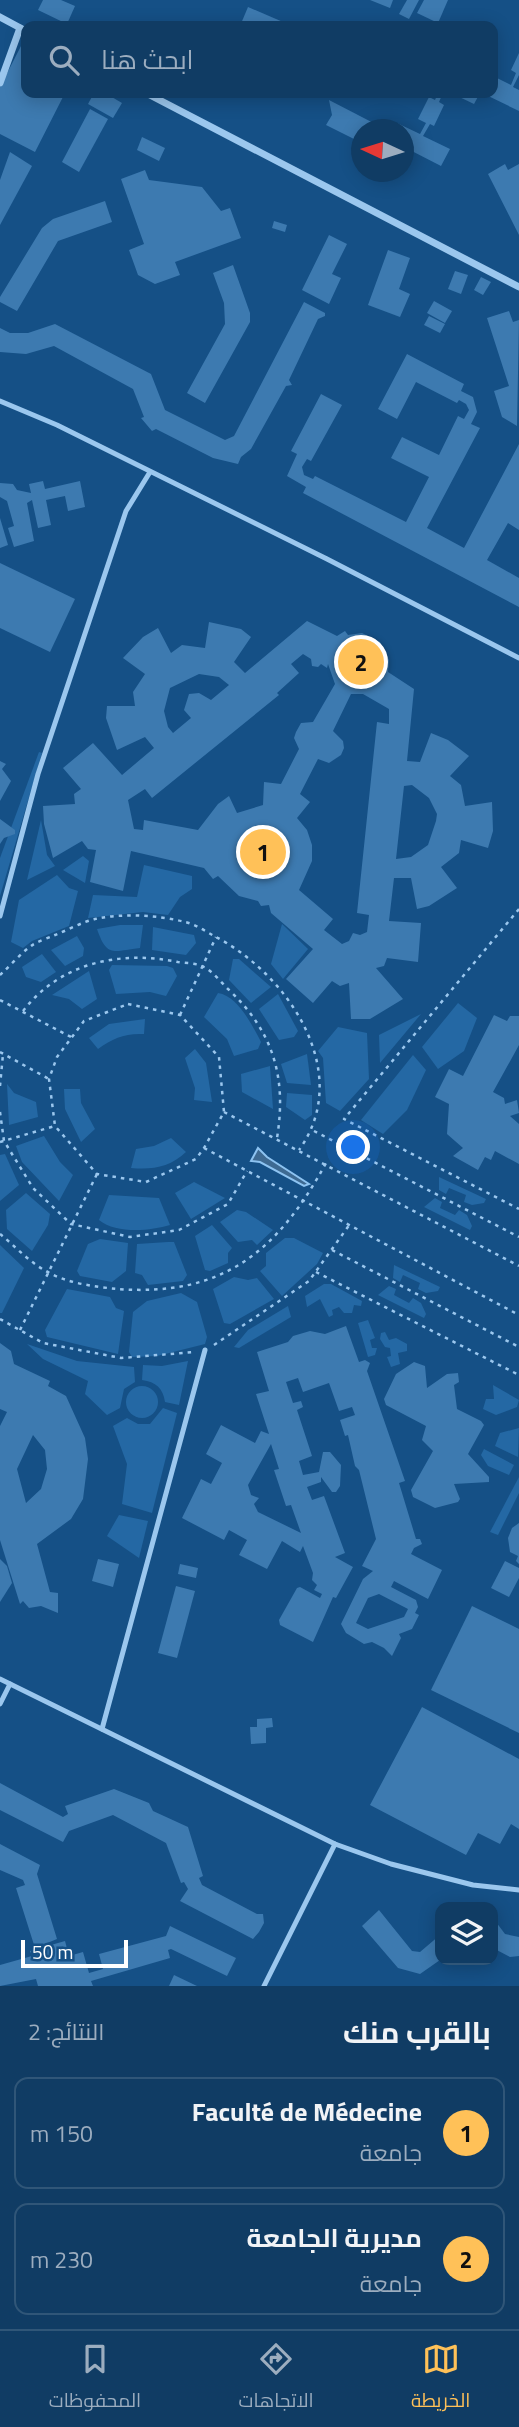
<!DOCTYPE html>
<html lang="ar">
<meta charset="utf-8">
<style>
:root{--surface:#103c64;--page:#1e476d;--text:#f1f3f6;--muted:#9cadbf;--line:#305678;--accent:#ffc158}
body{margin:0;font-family:"Titillium Web",Cairo,sans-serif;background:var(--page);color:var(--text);direction:rtl}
.controls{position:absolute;right:21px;bottom:21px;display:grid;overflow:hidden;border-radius:14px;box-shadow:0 4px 18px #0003}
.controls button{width:63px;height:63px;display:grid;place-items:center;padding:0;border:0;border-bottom:2px solid var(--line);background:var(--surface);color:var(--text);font:35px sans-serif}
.compass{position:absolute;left:351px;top:119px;width:63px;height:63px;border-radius:50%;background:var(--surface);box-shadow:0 4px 18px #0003;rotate:274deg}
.scale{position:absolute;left:21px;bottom:18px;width:107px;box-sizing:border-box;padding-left:7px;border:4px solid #fff;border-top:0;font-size:19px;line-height:24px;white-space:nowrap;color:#fff;-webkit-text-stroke:5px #155086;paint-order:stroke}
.you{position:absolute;left:354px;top:1148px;width:24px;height:24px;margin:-18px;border:5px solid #fff;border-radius:50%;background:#1a73e8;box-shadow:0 0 0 10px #1a73e833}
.badge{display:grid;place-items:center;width:46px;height:46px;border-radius:50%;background:var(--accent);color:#111;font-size:23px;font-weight:700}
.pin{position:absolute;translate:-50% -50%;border:4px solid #fff;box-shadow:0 2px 7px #0006}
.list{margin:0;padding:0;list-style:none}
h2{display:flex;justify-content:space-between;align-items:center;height:91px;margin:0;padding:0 28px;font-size:30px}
h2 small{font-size:23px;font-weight:400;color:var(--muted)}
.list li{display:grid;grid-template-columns:46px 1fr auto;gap:21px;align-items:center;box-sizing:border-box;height:112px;margin:0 14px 14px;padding:0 14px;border:2px solid var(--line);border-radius:14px}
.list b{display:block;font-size:26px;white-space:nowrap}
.list p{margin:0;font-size:23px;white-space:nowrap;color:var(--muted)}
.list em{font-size:23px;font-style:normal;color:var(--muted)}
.icon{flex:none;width:38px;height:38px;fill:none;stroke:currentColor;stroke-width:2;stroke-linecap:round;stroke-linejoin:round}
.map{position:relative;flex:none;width:519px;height:1986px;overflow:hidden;direction:ltr}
.search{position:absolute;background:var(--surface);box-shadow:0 4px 18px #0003;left:21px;right:21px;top:21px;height:77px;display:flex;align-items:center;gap:18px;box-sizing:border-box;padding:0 24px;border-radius:14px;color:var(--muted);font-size:26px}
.sheet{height:343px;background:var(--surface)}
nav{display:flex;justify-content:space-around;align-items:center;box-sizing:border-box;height:98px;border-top:2px solid var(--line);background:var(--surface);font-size:19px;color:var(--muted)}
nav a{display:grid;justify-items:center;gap:4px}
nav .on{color:var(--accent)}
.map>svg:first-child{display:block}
.green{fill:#2468a4}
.water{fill:#3e6a92;stroke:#8dc3f1;stroke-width:2}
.building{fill:#3d7ab0;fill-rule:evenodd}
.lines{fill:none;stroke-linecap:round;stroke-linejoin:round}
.path{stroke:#9bc7ee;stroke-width:2.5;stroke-dasharray:3.5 5;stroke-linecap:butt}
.service{stroke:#9bc7ee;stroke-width:5}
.minor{stroke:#9bc7ee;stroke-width:7}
</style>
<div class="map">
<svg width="519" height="1986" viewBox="0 0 519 1986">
<rect width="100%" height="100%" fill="#155086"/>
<!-- green -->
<g class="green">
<polygon points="39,752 42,753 0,896 0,858"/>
<polygon points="41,820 47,855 55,866 27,880"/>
<polygon points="83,856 89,861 85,883 63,870"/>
<polygon points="144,865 192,876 192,889 180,897 168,915 143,912 88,918 93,895 137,897"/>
<polygon points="57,875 69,888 78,891 69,926 32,941 23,948 11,942 19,900"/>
<polygon points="282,924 308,949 283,979 271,964"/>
<path d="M120,925H143L140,948C113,951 107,958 97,929Z"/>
<polygon points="153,927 194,935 196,943 186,955 152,950"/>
<polygon points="77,936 84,948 83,956 65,966 51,950"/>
<polygon points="42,954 56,972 41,982 26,977 22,967"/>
<polygon points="233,959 239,959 271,987 251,1003 229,980"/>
<polygon points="112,965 167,966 173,968 177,976 166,996 150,992 116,994 109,970"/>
<polygon points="89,971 97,999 82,1009 69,999 52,995"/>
<path d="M218,993C238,996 252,1025 261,1042L258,1049L234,1056L227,1039L204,1017Z"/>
<polygon points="278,994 298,1031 294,1037 279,1040 259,1009"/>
<polygon points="458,1003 477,1018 464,1051 438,1069 422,1047"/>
<polygon points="421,1014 380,1063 379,1035"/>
<path d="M145,1019L144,1034C125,1033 113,1038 98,1049L89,1038L109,1024Z"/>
<polygon points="338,1027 367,1033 369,1079 340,1111 326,1103 323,1058 318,1051"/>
<polygon points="195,1049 206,1063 212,1102 194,1100 195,1088 185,1058"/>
<polygon points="307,1054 311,1085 287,1083 281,1064"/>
<polygon points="413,1055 426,1070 407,1110 383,1134 361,1120"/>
<polygon points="270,1066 273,1109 242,1092 241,1074"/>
<polygon points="7,1084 14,1093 36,1102 38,1117 9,1125"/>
<polygon points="64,1089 80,1089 81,1103 95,1129 81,1142 65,1109"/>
<polygon points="287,1093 312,1095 312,1115 305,1120 286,1107"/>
<polygon points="44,1136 60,1162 73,1175 59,1201 22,1162 16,1146"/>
<path d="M171,1138L186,1152C170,1167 153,1170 131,1168L136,1149L154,1146Z"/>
<polygon points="5,1154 19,1185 0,1201 0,1155"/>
<polygon points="439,1177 486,1199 484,1203 472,1205 464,1202 466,1195 449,1188 446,1194 439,1190"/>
<polygon points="194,1182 225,1198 191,1219 175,1193"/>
<polygon points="26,1193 50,1214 48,1225 32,1251 7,1229 6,1210"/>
<path d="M109,1195L159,1198L170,1225C150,1231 116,1234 99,1220Z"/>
<polygon points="435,1198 442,1202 440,1208 455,1215 459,1210 467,1215 472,1226 470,1230 424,1207"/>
<polygon points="237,1210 246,1212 273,1230 257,1245 252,1240 238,1242 220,1222"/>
<polygon points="212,1225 232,1248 228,1253 228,1263 210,1271 205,1270 195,1236"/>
<polygon points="285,1238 294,1238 323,1253 317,1264 282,1296 260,1271 266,1266 266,1253"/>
<polygon points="100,1239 128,1243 126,1271 112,1282 80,1276 77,1271 88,1244"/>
<polygon points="168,1242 174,1242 187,1275 183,1281 148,1285 142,1275 135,1273 137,1244"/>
<polygon points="0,1245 24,1268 2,1313 0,1313"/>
<polygon points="394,1265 440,1287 438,1291 426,1293 418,1289 420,1283 403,1275 400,1282 393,1278"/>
<polygon points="234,1277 248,1280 257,1278 274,1299 230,1324 224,1323 213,1289"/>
<polygon points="324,1284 331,1284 362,1301 361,1306 354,1305 352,1313 344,1313 339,1307 332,1310 333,1315 329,1317 320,1299 307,1307 305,1296"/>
<polygon points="389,1286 396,1289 394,1295 409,1303 413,1298 421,1303 426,1314 424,1318 378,1295"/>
<polygon points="67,1289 110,1297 116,1308 124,1311 118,1354 47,1337 45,1330"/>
<polygon points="181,1293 197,1302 207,1337 205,1344 157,1356 132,1357 129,1352 133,1312 147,1301"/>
<polygon points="288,1306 291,1317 239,1348 234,1347 248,1330"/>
<polygon points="368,1320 375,1338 370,1340 372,1348 377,1348 375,1355 368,1357 358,1323"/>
<polygon points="385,1332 389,1340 396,1338 407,1344 407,1351 398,1353 400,1364 391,1367 387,1357 391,1356 390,1348 385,1347 380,1339 381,1333"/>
<polygon points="27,1344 77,1361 134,1367 135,1382 124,1389 120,1408 107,1415 85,1394 88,1381 43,1359"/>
<path d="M188,1361L179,1405L165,1402C163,1388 156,1382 142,1380L143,1365L162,1366Z"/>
<polygon points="493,1385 519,1400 517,1407 496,1415 483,1409 486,1399 494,1399"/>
<circle cx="142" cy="1402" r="16"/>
<polygon points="163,1408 177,1413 152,1513 122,1504 127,1464 113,1426 127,1418 138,1424 150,1424"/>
<polygon points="519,1428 518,1457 495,1446 500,1433"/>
<polygon points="484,1449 514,1465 509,1475 488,1466 481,1455"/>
<polygon points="519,1477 519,1493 498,1535 490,1532"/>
<polygon points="119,1515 148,1521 139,1558 107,1536"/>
</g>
<!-- water -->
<polygon class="water" points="258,1148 267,1157 309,1184 304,1186 260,1162 251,1161"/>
<!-- building -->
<g class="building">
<polygon points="43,0 61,0 75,6 67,24 38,10"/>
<polygon points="370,0 393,0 390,8"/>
<polygon points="407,0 419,0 409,19 399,14"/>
<polygon points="424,0 448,0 438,23 417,13"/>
<polygon points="248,7 283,22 281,26 240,26"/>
<polygon points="21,46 26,49 26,93 65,93 35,152 0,134 0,87"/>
<polygon points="519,53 519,75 513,87 519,90 519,111 482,93 493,93 493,76 511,85 516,73 511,70"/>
<polygon points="94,93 105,93 122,103 113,118 88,104"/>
<polygon points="438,93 443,93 439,102 444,105 434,126 430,124 423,136 450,149 441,166 404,147 404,130 394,130 397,123 420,134 426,123 418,119 429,97 435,100"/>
<polygon points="451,93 480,93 474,104"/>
<polygon points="329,100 387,130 362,130 362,143 326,125 332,115"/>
<polygon points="90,109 108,119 79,172 62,162"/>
<polygon points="142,137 165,148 159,161 137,150"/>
<polygon points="10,152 32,166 0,225 0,180"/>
<polygon points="505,164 508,170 519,164 519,235 488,174"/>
<polygon points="145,170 149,180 202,187 221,211 230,208 241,238 175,262 180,275 155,284 138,275 129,250 144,244 121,179"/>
<polygon points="105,201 112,222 58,241 17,311 0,302 0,297 42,228 53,219"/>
<polygon points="274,221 287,225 285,232 272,228"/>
<polygon points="329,235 347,244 332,274 341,278 329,304 302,290"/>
<polygon points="388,250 410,258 399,289 410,294 400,317 368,305"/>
<polygon points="233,265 250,313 250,322 205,403 187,393 225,324 224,303 213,273"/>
<polygon points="455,271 468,275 461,294 448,289"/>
<polygon points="481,277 491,282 483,295 474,290"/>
<polygon points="434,301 452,311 445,323 427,313"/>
<polygon points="304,302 325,313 325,316 318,319 289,380 292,385 286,386 251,449 241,457 238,464 213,458 156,429 152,431 141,418 144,417 133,389 54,346 26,354 0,352 0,328 10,333 28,333 55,324 151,374 165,410 225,440 234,436"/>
<polygon points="509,311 513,322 519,320 517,426 502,417 494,391 509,386 487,318"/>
<polygon points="429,316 445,324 440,333 424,325"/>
<polygon points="407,354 464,384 461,391 473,397 477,412 471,424 480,428 427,528 464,548 519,444 519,530 508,523 487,560 519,578 519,607 303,493 306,487 287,476 297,454 291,451 321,394 342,405 311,461 307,459 302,467 304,475 313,479 315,476 406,522 429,477 391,458 402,437 439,455 458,416 464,419 469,410 466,404 459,400 457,403 416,382 397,419 378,409"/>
<polygon points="43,481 45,489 80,481 85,507 68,511 65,496 46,500 51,525 38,528 32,500 27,503 34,541 14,547 8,528 14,526 7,501 0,497 0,483 13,484 17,490 31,493 29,484"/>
<polygon points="0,518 8,545 0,548"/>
<polygon points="0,563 75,599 50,652 0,628"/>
<path d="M307,621L337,636L345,631L348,635L362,633L380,642L389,660L388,672L414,689L407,761L420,762L431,733L448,740L469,756L450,776L461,785L465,806L492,802L493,831L488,848L461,840L459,853L441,867L457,888L429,906L417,909L411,878H394L389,921L421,923L418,962L387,958L384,966L376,968L403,999L370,1019H351L349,983L340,986L332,981L313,1003L286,979L313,949L271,913L269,905L261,906L258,901L239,896L218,876L213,879L204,868L131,851L123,891L90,882L96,850L88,849L82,841L53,858L44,824L43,806L75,804L74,794L81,789L63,768L93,743L122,775L154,748L145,737L117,750L106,718L107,706H135L133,692L145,674L123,658L143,637L158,628L171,653L182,645L205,648L209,622L241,629L251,637L234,662L245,673ZM303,654L311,659L312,666L318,667L321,664L327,668L328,664L335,684L313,722L301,723L296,732L294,738L299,749L281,784L264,782L263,805L237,813L229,796L218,804L198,830L144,820L143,830L134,829L128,800L145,789L152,798L279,695L277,693L299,673L291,664ZM199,674L219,677L229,685L211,700L199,693L189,694L184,710L191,718L173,733L168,727L164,711L170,688ZM351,694H363L389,709V724L377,722L357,913L369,915L367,932L360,935L353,933L349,941L342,944L324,930L333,919L299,890L312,861V845L307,830L297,818L310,802L300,794L318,759L329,763L341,755L344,748L343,741L333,731ZM412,785L429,798L437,814L436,821L428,845L411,857L396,859L404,786Z"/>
<polygon points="0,761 6,764 2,769 11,781 0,801"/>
<polygon points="0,819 15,830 15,834 4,838 0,844"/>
<polygon points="494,1015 507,1021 510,1016 519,1016 519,1045 493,1092 504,1098 505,1104 517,1100 519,1113 510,1116 519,1124 519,1164 495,1151 491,1160 485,1157 478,1170 453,1156 463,1148 447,1134 449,1104 435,1097 449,1069 463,1076"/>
<path d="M346,1326L359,1362L365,1360L370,1363L367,1371L405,1481L399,1483L416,1539H420L422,1544L414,1548L411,1554L442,1570L428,1599L394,1581L391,1587L416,1600L418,1607L415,1613L419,1615L412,1629L399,1634L401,1638L392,1656L384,1648L372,1642L364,1644L346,1633L341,1624L363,1579L373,1571L362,1566L376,1539L359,1470L355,1466L348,1435L345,1436L340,1420L355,1415L352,1407L339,1411L329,1383L303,1392L298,1378L286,1382L293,1403L301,1401L303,1407L297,1410L312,1456L299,1461L303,1475L319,1472L323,1452H330L341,1465L340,1486L336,1492H332L321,1477V1482L307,1487L312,1500L324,1496L345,1553L335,1557L353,1567L336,1598L333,1597L313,1642L280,1625L279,1620L297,1588L300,1587L320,1598L322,1594L314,1590L317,1585L312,1580L313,1573L303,1546L300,1552L282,1541L267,1569L239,1555L247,1540L229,1530L224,1540L182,1518L201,1479L211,1484L222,1463L206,1454L221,1425L255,1443L261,1431L269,1434L256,1394L269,1391L257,1352L288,1342L293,1336L310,1331L325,1334ZM271,1444L279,1469L274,1470L286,1506L291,1505L301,1533L258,1512L254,1504L259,1498L251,1495L248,1485ZM379,1594L408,1609L404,1617L368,1629L356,1623L368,1598Z"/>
<path d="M0,1343L11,1351L14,1364L50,1381L48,1386L66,1396L85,1438L88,1459L83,1499L71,1519L37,1544L50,1592L58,1593V1613L41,1606L29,1608L23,1601L20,1604L0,1540V1426L7,1412L0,1409ZM33,1435L45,1450L47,1469L41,1489L26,1503L17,1469Z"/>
<polygon points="414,1362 425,1366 427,1388 447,1374 458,1373 459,1382 454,1385 457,1409 481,1421 484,1425 468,1454 489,1477 489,1482 454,1484 460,1499 458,1502 435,1508 413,1497 411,1490 433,1451 422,1440 426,1426 386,1405 384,1399 396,1374"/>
<polygon points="519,1523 519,1564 516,1561 518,1556 510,1552 508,1538 512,1528"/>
<polygon points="0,1559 7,1566 12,1583 0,1602"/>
<polygon points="98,1559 119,1564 113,1587 92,1581"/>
<polygon points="505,1561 519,1568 519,1578 509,1597 491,1588"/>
<polygon points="180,1564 198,1568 196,1578 178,1574"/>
<polygon points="176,1586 195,1591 177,1658 158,1653"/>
<polygon points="472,1606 519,1629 519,1733 431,1690"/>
<polygon points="422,1707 519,1759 519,1829 511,1824 500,1844 478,1833 466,1855 370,1805"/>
<polygon points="272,1718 273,1727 266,1728 266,1743 251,1744 250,1727 257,1727 257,1719"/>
<polygon points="0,1783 63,1817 68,1814 65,1806 114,1789 149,1803 153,1811 188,1827 203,1876 199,1878 202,1885 257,1914 263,1914 264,1923 259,1932 253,1939 180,1901 188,1889 184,1882 181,1883 166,1843 113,1815 69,1831 63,1842 0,1810"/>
<polygon points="0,1844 40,1865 37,1874 57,1939 35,1948 16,1888 25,1885 23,1880 0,1870"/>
<polygon points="379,1910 412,1951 420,1952 440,1935 440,1960 420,1974 398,1968 362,1926"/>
<polygon points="493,1918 505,1934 519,1937 519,1956 510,1957 493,1948"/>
<polygon points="170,1926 236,1958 227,1976 171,1949 168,1950 170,1958 91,1981 93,1986 38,1986 36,1979 0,1986 0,1965 32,1956 30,1951 65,1941 69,1956 83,1952 89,1973 103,1969 99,1954 166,1936"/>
<polygon points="174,1975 197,1986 169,1986"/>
</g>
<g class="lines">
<!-- path -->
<g class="path">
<polyline points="519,909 344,1119 519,1209"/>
<path d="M0,975C10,966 20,954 31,946C38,941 48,938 55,935C68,930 82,922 95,919C123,913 158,915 185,922C195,924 205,931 214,936C287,973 355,1072 299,1150"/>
<polyline points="0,1000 71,1037"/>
<polygon points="128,1004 180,1015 219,1057 224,1112 204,1148 196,1159 146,1182 97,1174 55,1126 49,1079 57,1057 84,1021"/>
<path d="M23,1011C60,963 119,950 178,962C185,963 197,963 204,967C212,971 221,982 228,989C273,1031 287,1077 277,1138"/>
<polyline points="180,1015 216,937"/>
<polyline points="0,1052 49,1079"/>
<polyline points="0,1086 3,1054"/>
<polyline points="0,1112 4,1141 33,1188 71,1224 130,1237 179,1230 228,1204 247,1171"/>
<polyline points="224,1112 519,1266"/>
<polyline points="314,1131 519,1237"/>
<polyline points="0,1142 55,1126"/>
<polyline points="204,1148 519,1315"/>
<path d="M0,1234C15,1246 29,1262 46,1271C65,1283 96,1287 118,1289C223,1297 278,1251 326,1163"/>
<polyline points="332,1250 519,1347"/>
<polyline points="316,1272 519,1375"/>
<polyline points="0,1319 43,1343 121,1358 195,1352"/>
<polyline points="20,1330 97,1174"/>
<polyline points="214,1345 309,1281 350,1224"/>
</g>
<!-- service -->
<g class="service">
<polyline points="0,401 57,425 327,559 519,658"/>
<polyline points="0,916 38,774 126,511 150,472"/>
<polyline points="0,1679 335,1844 391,1864 473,1885 519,1890"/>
<polyline points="0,1704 10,1684"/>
<polyline points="102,1729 205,1350"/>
<polyline points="264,1986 335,1844"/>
</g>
<!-- minor -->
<g class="minor">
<polyline points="0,17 26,31"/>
<polyline points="0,83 20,28"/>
<polyline points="146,93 519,287"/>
</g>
</g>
</svg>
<div class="controls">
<button><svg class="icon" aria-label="layers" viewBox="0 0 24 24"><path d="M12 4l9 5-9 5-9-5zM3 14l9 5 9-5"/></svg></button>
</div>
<svg class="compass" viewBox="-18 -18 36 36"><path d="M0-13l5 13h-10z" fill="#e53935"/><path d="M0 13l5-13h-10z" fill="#9cadbf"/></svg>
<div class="scale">50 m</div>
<div class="you"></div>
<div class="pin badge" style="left:263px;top:852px">1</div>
<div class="pin badge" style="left:361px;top:662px">2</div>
<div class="search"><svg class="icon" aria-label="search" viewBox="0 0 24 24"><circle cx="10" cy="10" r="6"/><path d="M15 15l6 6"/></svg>ابحث هنا</div>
</div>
<section class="sheet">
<h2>بالقرب منك<small>النتائج: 2</small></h2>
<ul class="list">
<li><span class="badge">1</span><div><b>Faculté de Médecine</b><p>جامعة</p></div><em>150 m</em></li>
<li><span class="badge">2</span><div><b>مديرية الجامعة</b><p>جامعة</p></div><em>230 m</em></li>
</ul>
</section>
<nav>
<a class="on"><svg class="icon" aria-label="map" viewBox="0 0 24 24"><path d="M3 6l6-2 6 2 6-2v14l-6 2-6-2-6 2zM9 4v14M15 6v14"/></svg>الخريطة</a>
<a><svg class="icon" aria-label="directions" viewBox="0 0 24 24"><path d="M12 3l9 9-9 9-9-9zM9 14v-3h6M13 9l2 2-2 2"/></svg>الاتجاهات</a>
<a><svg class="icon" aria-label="saved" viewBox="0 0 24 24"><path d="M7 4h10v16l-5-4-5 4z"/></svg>المحفوظات</a>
</nav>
